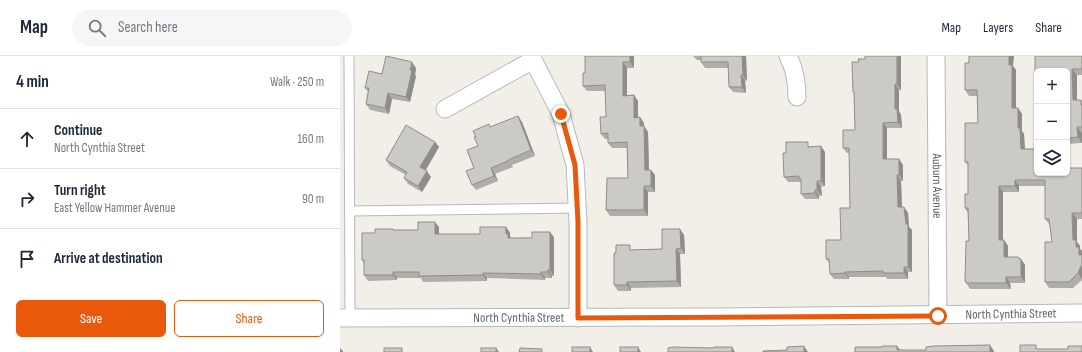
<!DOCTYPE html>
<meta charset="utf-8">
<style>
:root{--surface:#fff;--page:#f6f6f7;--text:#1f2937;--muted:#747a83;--line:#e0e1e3;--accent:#ea580c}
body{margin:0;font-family:"Sofia Sans Condensed",sans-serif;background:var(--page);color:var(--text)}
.controls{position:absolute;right:12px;top:12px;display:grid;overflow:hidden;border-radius:6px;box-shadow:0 1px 3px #0004}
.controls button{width:36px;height:36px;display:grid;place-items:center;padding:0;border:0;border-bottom:1px solid var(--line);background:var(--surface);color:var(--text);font:20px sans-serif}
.stop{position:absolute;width:12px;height:12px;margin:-9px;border:3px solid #ea580c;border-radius:50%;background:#fff}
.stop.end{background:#ea580c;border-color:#fff;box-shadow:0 1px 4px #0008}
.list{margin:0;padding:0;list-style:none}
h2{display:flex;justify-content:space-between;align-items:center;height:52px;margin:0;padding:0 16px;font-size:17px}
h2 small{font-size:13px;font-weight:400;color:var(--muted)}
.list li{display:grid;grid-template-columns:26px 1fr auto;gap:12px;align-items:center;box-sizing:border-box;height:60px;padding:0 16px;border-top:1px solid var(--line)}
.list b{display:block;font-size:15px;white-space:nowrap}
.list p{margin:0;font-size:13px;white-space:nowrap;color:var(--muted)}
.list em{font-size:13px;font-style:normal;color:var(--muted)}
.actions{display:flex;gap:8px;padding:12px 16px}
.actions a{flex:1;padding:9px 0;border:1px solid var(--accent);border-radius:6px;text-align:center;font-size:14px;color:var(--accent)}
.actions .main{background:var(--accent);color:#fff}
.icon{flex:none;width:22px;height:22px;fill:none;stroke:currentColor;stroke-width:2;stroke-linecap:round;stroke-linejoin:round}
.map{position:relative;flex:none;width:742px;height:296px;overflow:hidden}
header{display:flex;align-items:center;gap:24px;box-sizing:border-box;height:56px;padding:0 20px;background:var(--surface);border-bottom:1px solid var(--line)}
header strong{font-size:19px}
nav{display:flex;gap:22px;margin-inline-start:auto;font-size:14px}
.search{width:280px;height:36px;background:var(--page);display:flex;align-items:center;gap:10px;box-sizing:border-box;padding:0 14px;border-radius:22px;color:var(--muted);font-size:15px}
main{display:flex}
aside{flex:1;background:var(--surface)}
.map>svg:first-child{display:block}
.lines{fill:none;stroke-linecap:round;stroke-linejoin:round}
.lane-casing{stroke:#b5b8bc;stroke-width:11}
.street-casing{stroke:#b5b8bc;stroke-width:19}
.lane{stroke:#fff;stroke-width:9}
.street{stroke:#fff;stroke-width:17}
.wall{fill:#afaea9}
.shaded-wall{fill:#8f8d8a}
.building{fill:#cccac5;stroke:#8f8d8a}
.route{stroke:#ea580c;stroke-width:5}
.labels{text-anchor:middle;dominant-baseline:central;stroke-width:3;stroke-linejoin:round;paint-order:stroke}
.street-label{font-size:13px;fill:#5f6368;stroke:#fff}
</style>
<header>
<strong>Map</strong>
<div class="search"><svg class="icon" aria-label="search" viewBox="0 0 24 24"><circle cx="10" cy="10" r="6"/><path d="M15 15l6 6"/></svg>Search here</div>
<nav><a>Map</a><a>Layers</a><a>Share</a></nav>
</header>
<main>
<aside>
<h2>4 min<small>Walk · 250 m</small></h2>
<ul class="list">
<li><svg class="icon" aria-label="ahead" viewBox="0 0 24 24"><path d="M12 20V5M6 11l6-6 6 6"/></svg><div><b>Continue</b><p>North Cynthia Street</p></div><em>160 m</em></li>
<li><svg class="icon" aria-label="right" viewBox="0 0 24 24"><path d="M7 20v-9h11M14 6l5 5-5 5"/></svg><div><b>Turn right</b><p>East Yellow Hammer Avenue</p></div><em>90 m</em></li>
<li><svg class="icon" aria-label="arrive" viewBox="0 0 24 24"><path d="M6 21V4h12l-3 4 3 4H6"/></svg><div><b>Arrive at destination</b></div></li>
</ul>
<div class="actions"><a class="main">Save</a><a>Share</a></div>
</aside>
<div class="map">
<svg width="742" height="296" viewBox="0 0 742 296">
<rect width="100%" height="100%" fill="#f1efe8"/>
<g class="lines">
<!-- lane casing -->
<g class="lane-casing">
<g id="lane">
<polyline points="9,0 10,262"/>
<polyline points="10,155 237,152"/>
</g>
</g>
<!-- street casing -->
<g class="street-casing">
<g id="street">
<polyline points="191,0 221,58 235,109 238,166 238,262"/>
<path d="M448,0C455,13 457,27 457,41"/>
<path id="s1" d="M596,0L598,259"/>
<polyline points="105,53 193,4"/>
<path id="s2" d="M0,262C247,262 495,261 742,257"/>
</g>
</g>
<!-- lane -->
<use href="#lane" class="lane"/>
<!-- street -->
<use href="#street" class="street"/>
</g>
<!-- wall -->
<g class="wall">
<polygon points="294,0 294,12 287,12 287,39 294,39 298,45 298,62 304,67 304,70 308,76 309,114 315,119 315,136 308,136 308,160 270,160 266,154 288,122 287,92 272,92 268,87 268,83 265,83 261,78 266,61 266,35 247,35 243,30 245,17"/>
<polygon points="353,0 406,0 407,25 405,24 406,37 393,36 389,31 389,12 365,12 361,6 361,4 357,4"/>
<polygon points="525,0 561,0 561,34 559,34 559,55 561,59 562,72 547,72 547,103 559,103 563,109 563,125 561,125 562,151 564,151 568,157 569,171 572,174 572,216 568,216 568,223 547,223 546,221 509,221 509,223 494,223 490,218 490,208 486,203 501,184 510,152 509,97 507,97 503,92 515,74 514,38 513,36 519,6 525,3"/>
<polygon points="695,0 742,0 742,19 737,19 737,44 741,44 742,45 742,87 727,88 727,15 697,15 697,38 695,35"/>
<polygon points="673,10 676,14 676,52 678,52 682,58 682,75 684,78 685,93 697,117 742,112 742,163 737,163 737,186 740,190 740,193 742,195 742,224 733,232 709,232 705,226 712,186 710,169 705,163 705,130 679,130 679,136 663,136 663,184 664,184 668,190 668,201 680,203 685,209 685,227 670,227 671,233 630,233 625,225 629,185 628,157 625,152 628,138 628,109 625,106 638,67 637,40 629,40 625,34"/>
<polygon points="76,12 75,19 76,20 70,46 52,43 49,58 30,54 26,48 28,36 25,32 42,18"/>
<polygon points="178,60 182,66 195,100 172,109 173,111 155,118 158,125 136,134 132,129 138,90 136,81 149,68 151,71"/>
<polygon points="95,86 99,91 85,115 91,121 82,136 68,128 64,122 66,119 50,110 46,104"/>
<polygon points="471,90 485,96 485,130 481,131 482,140 479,140 479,143 465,143 461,138 461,126 448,126 444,121 446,97"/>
<polygon points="99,171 99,178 140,178 166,171 170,177 170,180 171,182 214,181 214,220 212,220 212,222 205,222 205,224 147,222 147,225 83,226 81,222 57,222 57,224 28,225 24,219 24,207 22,204 35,177 54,174 78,174"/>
<polygon points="344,179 345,198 340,198 341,231 291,232 291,235 278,235 274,229 293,194 322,193"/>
</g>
<!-- shaded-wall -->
<g class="shaded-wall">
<polygon points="290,0 294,0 294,12 290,6"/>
<polygon points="402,0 406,0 407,25 403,19"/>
<polygon points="557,0 561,0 561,34 557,28"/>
<polygon points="669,0 674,0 673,10 676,14 676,58 672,52 669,9"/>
<polygon points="72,6 76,12 75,19 76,20 70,46 66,41"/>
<polygon points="283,6 287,12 287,45 283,40"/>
<polygon points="732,13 737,19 737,50 733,44"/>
<polygon points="401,19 405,24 406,37 402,31"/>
<polygon points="555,28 559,34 559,55 561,59 562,72 558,66 555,53"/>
<polygon points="48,37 52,43 49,58 45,52"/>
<polygon points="294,39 298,45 298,67 294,62"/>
<polygon points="678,52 682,58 682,75 684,78 685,99 681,93 678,72"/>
<polygon points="178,60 182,66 195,100 191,94"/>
<polygon points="300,61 304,67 304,76 300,70"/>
<polygon points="543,67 547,72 547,109 543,103"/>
<polygon points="304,70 308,76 309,119 305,114"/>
<polygon points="737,71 742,77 742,87 738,81"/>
<polygon points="95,86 99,91 84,117 80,111"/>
<polygon points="481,90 485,96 485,130 481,125"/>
<polygon points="559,103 563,109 563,125 559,119"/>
<polygon points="151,112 155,118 158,125 154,120"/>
<polygon points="311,114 315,119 315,136 311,130"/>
<polygon points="87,115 91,121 82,136 78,130"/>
<polygon points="557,119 561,125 562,157 558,151"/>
<polygon points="675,124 679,130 679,136 675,130"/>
<polygon points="477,125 481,131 482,140 477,134"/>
<polygon points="304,130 308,136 308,160 304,154"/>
<polygon points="659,130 663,136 663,190 659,184"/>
<polygon points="475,134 479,140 479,143 475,137"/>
<polygon points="564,151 568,157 569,171 572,174 572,216 568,211 566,168"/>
<polygon points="732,157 737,163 737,186 740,190 740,193 742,195 742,203 739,199 733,184"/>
<polygon points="95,166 99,171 99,184 95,178"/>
<polygon points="166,171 170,177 170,180 172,184 168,182 166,178"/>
<polygon points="340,173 344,179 345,198 341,192"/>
<polygon points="210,176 214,181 214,220 210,214"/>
<polygon points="664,184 668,190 668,207 664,201"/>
<polygon points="336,193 340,198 341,231 337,225"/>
<polygon points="678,201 681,204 681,203 685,209 685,227 681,221"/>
<polygon points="741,210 742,212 742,223 738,217"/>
<polygon points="564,211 568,216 568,223 564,217"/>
<polygon points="208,214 212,220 212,222 208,216"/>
<polygon points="53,216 57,222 57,224 53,219"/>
<polygon points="201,216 205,222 205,224 201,218"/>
<polygon points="505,216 509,221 509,223 505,217"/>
<polygon points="143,217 147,222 147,225 143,219"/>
<polygon points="666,221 670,227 671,233 666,227"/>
<polygon points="287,226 291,232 291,235 287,229"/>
<polygon points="650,289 654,295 654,296 650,296"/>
<polygon points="464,290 468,296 464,296"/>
<polygon points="557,290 561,295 557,294"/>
<polygon points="250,291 253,296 250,296"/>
<polygon points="298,291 301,296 298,296"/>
<polygon points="392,291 395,296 392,296"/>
<polygon points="0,292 3,295 3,296 0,296"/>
<polygon points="156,292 159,296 156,296"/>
</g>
<!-- building -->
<g class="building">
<polygon points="46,0 72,6 70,14 72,15 66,41 48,37 45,52 26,48 29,32 25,32 29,15 42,18"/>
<polygon points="245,0 290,0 290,6 283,6 283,40 294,39 294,62 300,61 300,70 304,70 305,114 311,114 311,130 304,130 304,154 266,154 267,122 288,122 287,86 268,87 268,77 261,78 260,61 266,61 265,29 243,30 243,17 245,17"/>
<polygon points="361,0 402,0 403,19 401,19 402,31 389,31 388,6 361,6"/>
<polygon points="525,0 557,0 557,28 555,28 555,53 557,53 558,66 543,67 543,103 559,103 559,119 557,119 558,151 564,151 566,168 568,168 568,211 564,211 564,217 543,217 543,215 505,216 505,217 490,218 489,203 486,203 486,184 501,184 500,152 510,152 509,92 503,92 503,74 515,74 514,36 513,36 512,6 519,6 518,3 525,3"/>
<polygon points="629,0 669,0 669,9 672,9 672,52 678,52 678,72 680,72 681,93 697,93 697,117 727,117 727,112 742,112 742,157 732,157 733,184 736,184 736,191 739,191 739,199 742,199 742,210 741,210 738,217 729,226 705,226 705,186 712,186 709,163 705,163 705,124 675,124 675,130 659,130 659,184 664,184 664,201 678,201 679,203 681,203 681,221 666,221 666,227 626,227 626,225 625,225 626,185 629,185 628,152 625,152 625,138 628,138 628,106 625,106 625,67 638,67 637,34 625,34 625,7 629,7"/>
<polygon points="695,0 742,0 742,13 732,13 733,44 741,44 741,49 742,49 742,71 737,71 738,81 727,82 727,15 697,15 697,35 695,35"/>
<polygon points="178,60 191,94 168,104 168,105 151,112 154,120 132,129 126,115 134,112 127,94 138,90 134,81 136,81 133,75 149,68 150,71"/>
<polygon points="66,69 95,86 80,111 87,115 78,130 64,122 67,116 46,104"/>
<polygon points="446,86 468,86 468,91 481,90 481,125 477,125 477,134 475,134 475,137 461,138 461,123 459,123 459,120 444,121 443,97 446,97"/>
<polygon points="78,166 95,166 95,178 140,178 140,171 166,171 166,178 168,178 168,182 192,182 192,176 210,176 210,214 208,214 208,216 201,216 201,218 143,217 143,219 79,220 79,216 53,216 53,219 24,219 24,204 22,204 22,177 35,177 35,173 53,173 53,174 78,174"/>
<polygon points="322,173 340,173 341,192 336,193 337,225 287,226 287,229 274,229 274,198 275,198 275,196 276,196 276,189 290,189 290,194 322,193"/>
<polygon points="650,289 650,296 515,296 515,291 542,291 542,290 557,290 557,294 586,294 586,291 594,290"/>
<polygon points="680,289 696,289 696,293 728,293 728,290 742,290 742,296 680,296"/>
<polygon points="464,290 464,296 423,296 423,295 447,294 447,291"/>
<rect x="232" y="291" width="18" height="5"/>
<rect x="280" y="291" width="18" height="5"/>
<polygon points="332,291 374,292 374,291 392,291 392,296 328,296 328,292"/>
<rect x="44" y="292" width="18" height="4"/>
<rect x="141" y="292" width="15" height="4"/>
<polygon points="180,292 202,293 202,296 179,296"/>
</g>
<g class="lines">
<!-- route -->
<polyline class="route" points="221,58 235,109 238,166 238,262 598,260"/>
</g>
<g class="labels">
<!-- street labels -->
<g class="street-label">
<text stroke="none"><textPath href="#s1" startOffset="130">Auburn Avenue</textPath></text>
<text stroke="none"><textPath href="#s2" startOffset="671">North Cynthia Street</textPath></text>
<text stroke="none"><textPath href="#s2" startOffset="179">North Cynthia Street</textPath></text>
</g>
</g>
</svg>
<div class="controls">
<button>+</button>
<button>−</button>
<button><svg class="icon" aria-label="layers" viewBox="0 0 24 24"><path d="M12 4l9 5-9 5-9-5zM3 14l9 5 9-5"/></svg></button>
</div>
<div class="stop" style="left:598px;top:260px"></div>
<div class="stop end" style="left:221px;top:58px"></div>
</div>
</main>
